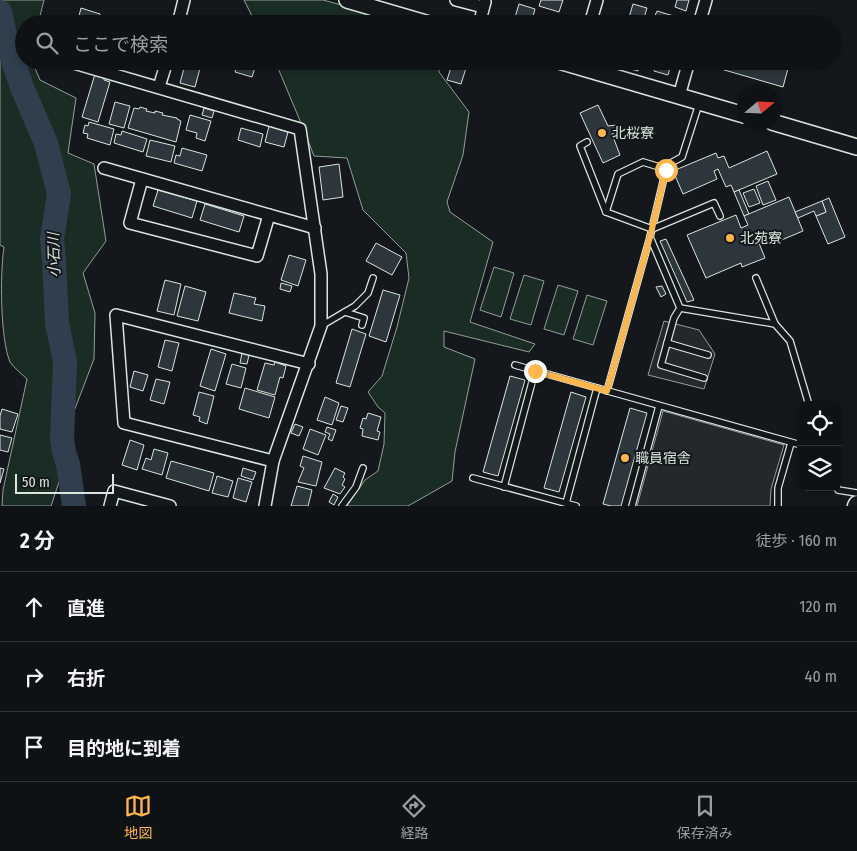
<!DOCTYPE html>
<html lang="ja">
<meta charset="utf-8">
<style>
:root{--surface:#0f1215;--page:#181b1e;--text:#f1f3f6;--muted:#9b9ea0;--line:#2f3234;--accent:#ffb74d}
body{margin:0;font-family:"Fira Sans Condensed","Noto Sans JP",sans-serif;background:var(--page);color:var(--text)}
.controls{position:absolute;right:15px;bottom:15px;display:grid;overflow:hidden;border-radius:10px;box-shadow:0 2px 8px #0003}
.controls button{width:45px;height:45px;display:grid;place-items:center;padding:0;border:0;border-bottom:1px solid var(--line);background:var(--surface);color:var(--text);font:25px sans-serif}
.compass{position:absolute;left:737px;top:85px;width:45px;height:45px;border-radius:50%;background:var(--surface);box-shadow:0 2px 8px #0003;rotate:71deg}
.scale{position:absolute;left:15px;bottom:12px;width:99px;box-sizing:border-box;padding-left:5px;border:2px solid #d8e6dc;border-top:0;font-size:14px;line-height:18px;white-space:nowrap;color:#d8e6dc;-webkit-text-stroke:4px #14181c;paint-order:stroke}
.stop{position:absolute;width:15px;height:15px;margin:-11px;border:4px solid #ffb74d;border-radius:50%;background:#fff}
.stop.end{background:#ffb74d;border-color:#fff;box-shadow:0 1px 5px #0008}
.list{margin:0;padding:0;list-style:none}
h2{display:flex;justify-content:space-between;align-items:center;height:65px;margin:0;padding:0 20px;font-size:21px}
h2 small{font-size:16px;font-weight:400;color:var(--muted)}
.list li{display:grid;grid-template-columns:32px 1fr auto;gap:15px;align-items:center;box-sizing:border-box;height:70px;padding:0 20px;border-top:1px solid var(--line)}
.list b{display:block;font-size:19px;white-space:nowrap}
.list em{font-size:16px;font-style:normal;color:var(--muted)}
.icon{flex:none;width:28px;height:28px;fill:none;stroke:currentColor;stroke-width:2;stroke-linecap:round;stroke-linejoin:round}
.map{position:relative;flex:none;width:857px;height:506px;overflow:hidden}
.search{position:absolute;background:var(--surface);box-shadow:0 2px 8px #0003;left:15px;right:15px;top:15px;height:55px;display:flex;align-items:center;gap:12px;box-sizing:border-box;padding:0 18px;border-radius:28px;color:var(--muted);font-size:19px}
.sheet{height:275px;background:var(--surface)}
nav{display:flex;justify-content:space-around;align-items:center;box-sizing:border-box;height:70px;border-top:1px solid var(--line);background:var(--surface);font-size:14px;color:var(--muted)}
nav a{display:grid;justify-items:center;gap:2px}
nav .on{color:var(--accent)}
.map>svg:first-child{display:block}
.green{fill:#1a2d24;stroke:#939e99}
.parking{fill:#24282b;stroke:#939e99}
.lines{fill:none;stroke-linecap:round;stroke-linejoin:round}
.river{stroke:#2f3f4d;stroke-width:24}
.building{fill:#2c363c;stroke:#d8e6dc}
.service-casing{stroke:#d8e6dc;stroke-width:8}
.minor-casing{stroke:#d8e6dc;stroke-width:14}
.tertiary-casing{stroke:#d8e6dc;stroke-width:18}
.secondary-casing{stroke:#d8e6dc;stroke-width:19}
.service{stroke:#14181c;stroke-width:5.5}
.minor{stroke:#14181c;stroke-width:11}
.tertiary{stroke:#14181c;stroke-width:15}
.secondary{stroke:#14181c;stroke-width:16}
.route{stroke:#ffb74d;stroke-width:6}
.poi-dot{fill:#ffb74d;stroke:#14181c;stroke-width:2}
.labels{text-anchor:middle;dominant-baseline:central;stroke-width:4;stroke-linejoin:round;paint-order:stroke}
.poi-label{font-size:14px;fill:#d8e6dc;stroke:#14181c;text-anchor:start}
.water-label{font-size:15px;font-style:italic;fill:#d8e6dc;stroke:#14181c}
</style>
<div class="map">
<svg width="857" height="506" viewBox="0 0 857 506">
<rect width="100%" height="100%" fill="#14181c"/>
<!-- green -->
<g class="green">
<path d="M0,0H44L38,24H24V61H32L40,80L76,98L68,153L94,164L106,241L83,273L95,313L94,359L68,427L63,470L51,506H2L3,490L27,379C22,374 14,368 10,362C0,338 0,273 4,247L0,245Z"/>
<polygon points="244,0 323,0 411,24 256,24"/>
<polygon points="275,61 439,61 439,72 469,112 463,155 447,202 450,212 493,242 470,322 535,344 529,352 444,331 444,347 475,359 455,452 452,481 408,506 347,506 365,480 378,471 384,444 385,413 378,407 368,392 382,376 397,327 409,278 406,253 363,210 347,158 314,156 301,123"/>
<polygon points="494,267 514,273 501,317 480,310"/>
<polygon points="524,275 544,281 531,325 510,319"/>
<polygon points="558,285 578,291 564,335 544,329"/>
<polygon points="587,295 607,301 593,345 573,339"/>
</g>
<!-- parking -->
<g class="parking">
<polygon points="664,321 699,330 715,354 704,389 648,375"/>
<polygon points="663,411 784,445 771,489 770,506 637,506"/>
</g>
<g class="lines">
<!-- river -->
<polyline class="river" points="0,12 7,43 23,90 46,143 59,194 52,239 54,260 57,323 65,362 62,439 64,452 68,464 74,506"/>
</g>
<!-- building -->
<g class="building">
<polygon points="541,0 563,0 559,12 539,6"/>
<polygon points="677,0 689,0 686,11 675,7"/>
<polygon points="519,4 535,9 531,24 513,24"/>
<polygon points="633,4 647,8 642,24 627,24"/>
<polygon points="81,8 100,14 97,24 77,24"/>
<polygon points="657,11 677,17 674,24 656,24 657,18 654,18"/>
<polygon points="99,16 125,23 125,24 97,22"/>
<polygon points="186,61 202,61 195,87 180,83"/>
<polygon points="207,61 226,61 224,69 206,63"/>
<polygon points="238,61 257,61 252,77 235,72"/>
<polygon points="453,61 467,65 461,84 447,80"/>
<polygon points="633,61 640,61 638,71 631,69"/>
<polygon points="657,61 672,61 668,75 654,71"/>
<polygon points="716,61 790,61 783,87 714,67"/>
<polygon points="95,74 104,77 104,80 110,82 98,122 82,117"/>
<polygon points="115,102 130,106 124,128 109,124"/>
<polygon points="598,105 608,126 616,125 616,132 612,134 620,155 603,163 580,113"/>
<polygon points="140,107 147,109 146,111 155,113 155,111 163,113 162,115 177,118 177,119 181,121 176,142 128,128 134,108 139,109"/>
<polygon points="204,108 214,111 212,118 202,115"/>
<polygon points="190,115 211,121 205,141 196,138 197,133 186,130"/>
<polygon points="89,122 114,129 110,145 87,138 88,134 83,133 85,125 88,126"/>
<polygon points="269,126 288,132 284,147 265,142"/>
<polygon points="241,128 263,134 260,147 238,140"/>
<polygon points="122,131 147,139 143,152 114,143 116,134 121,135"/>
<polygon points="150,140 175,146 171,162 146,156"/>
<polygon points="182,148 207,155 202,171 174,163 176,155 180,156"/>
<polygon points="767,151 777,174 734,192 731,185 726,187 718,169 714,171 717,179 683,194 673,171 716,153 718,158 724,156 729,168"/>
<polygon points="339,164 343,197 323,200 319,167"/>
<polygon points="768,181 776,200 763,205 756,186"/>
<polygon points="754,189 760,203 749,207 743,193"/>
<polygon points="158,190 197,201 192,218 153,206"/>
<polygon points="739,190 749,214 744,216 734,192"/>
<polygon points="789,197 803,231 779,241 777,235 759,243 765,258 742,267 741,263 706,278 687,235 736,215 741,228 748,225 744,216"/>
<polygon points="829,198 845,237 828,244 816,216 826,212 822,201"/>
<polygon points="822,201 826,212 816,216 814,211 798,218 795,212"/>
<polygon points="205,204 244,216 239,232 200,220"/>
<polygon points="666,239 694,300 687,302 660,241"/>
<polygon points="376,243 402,257 392,275 366,261"/>
<polygon points="289,255 306,260 298,286 281,280"/>
<polygon points="165,280 181,284 174,315 157,311"/>
<polygon points="281,283 292,286 290,292 280,289"/>
<polygon points="185,286 206,292 198,321 177,316"/>
<polygon points="662,286 666,294 661,297 656,287"/>
<polygon points="383,290 400,295 386,342 369,336"/>
<polygon points="234,293 256,298 254,304 265,306 262,321 229,313"/>
<polygon points="352,329 366,334 350,387 336,383"/>
<polygon points="165,340 179,343 172,371 158,367"/>
<polygon points="211,349 226,354 215,391 200,386"/>
<polygon points="242,353 249,355 247,364 240,363"/>
<polygon points="275,362 286,366 283,378 280,377 275,395 257,390 265,363 274,365"/>
<polygon points="232,364 246,368 241,388 226,384"/>
<polygon points="134,371 148,375 143,391 130,387"/>
<polygon points="510,376 525,380 498,476 483,472"/>
<polygon points="156,379 170,382 164,404 150,400"/>
<polygon points="245,388 275,397 269,418 239,409"/>
<polygon points="199,392 214,396 207,424 199,421 200,417 193,415"/>
<polygon points="571,392 586,397 559,492 544,488"/>
<polygon points="325,397 339,403 332,425 317,420"/>
<polygon points="341,406 348,408 343,422 336,420"/>
<polygon points="630,408 647,413 621,506 611,506 603,504"/>
<polygon points="2,409 18,414 12,432 0,429 0,416"/>
<polygon points="368,413 381,417 377,431 380,432 378,440 362,436 363,429 360,428 363,418 366,419"/>
<polygon points="295,424 303,427 299,436 291,433"/>
<polygon points="327,427 336,430 332,441 328,439 330,434 325,432"/>
<polygon points="310,429 326,435 318,455 303,449"/>
<polygon points="0,435 12,438 8,452 0,450"/>
<polygon points="130,440 144,445 137,470 122,465"/>
<polygon points="154,449 168,453 162,475 142,469 146,458 151,460"/>
<polygon points="303,456 322,462 316,486 298,482 304,468 300,466"/>
<polygon points="171,461 214,473 209,491 166,478"/>
<polygon points="0,468 4,469 0,483"/>
<polygon points="243,468 256,472 253,480 241,476"/>
<polygon points="335,468 345,473 343,477 345,479 342,485 345,487 340,494 324,488"/>
<polygon points="217,476 233,481 228,497 212,493"/>
<polygon points="238,478 252,482 246,502 233,498"/>
<polygon points="297,486 312,490 308,506 291,506"/>
<polygon points="333,494 338,497 334,505 329,502"/>
</g>
<g class="lines">
<!-- service casing -->
<g class="service-casing">
<g id="service">
<polyline points="587,142 580,146 606,212 652,229 714,203 720,216"/>
<polyline points="606,212 618,174 643,162 666,169"/>
<polyline points="650,237 680,308 775,324"/>
<polyline points="756,278 775,324 790,341 809,405"/>
<polyline points="680,308 674,318 661,365 704,378"/>
<polyline points="345,312 364,318 362,325"/>
<polyline points="321,326 355,306 368,293 373,278"/>
<polyline points="667,343 708,355"/>
<polyline points="515,365 801,445"/>
<polyline points="607,391 650,237 667,165 682,157 698,107"/>
<polyline points="473,478 576,506"/>
<polyline points="504,487 535,371"/>
<polyline points="837,487 838,490 857,493"/>
<polyline points="566,503 597,388"/>
<polyline points="342,506 356,487 363,468"/>
<polyline points="632,506 659,406"/>
<polyline points="778,506 778,488 791,443"/>
</g>
</g>
<!-- minor casing -->
<g class="minor-casing">
<g id="minor">
<polyline points="456,0 483,7"/>
<polyline points="178,24 184,0"/>
<polyline points="479,24 485,2"/>
<polyline points="590,24 597,0"/>
<polyline points="699,24 706,0"/>
<polyline points="67,61 300,129 321,274 321,326 273,461 265,506"/>
<polyline points="159,87 167,61"/>
<polyline points="679,96 689,61"/>
<polyline points="104,168 315,228"/>
<polyline points="142,179 130,223 257,256 269,215"/>
<polyline points="273,461 124,423 116,315 309,364"/>
<polyline points="110,506 114,491 170,506"/>
</g>
</g>
<!-- tertiary casing -->
<g class="tertiary-casing">
<g id="tertiary">
<polyline points="347,0 429,24"/>
<polyline points="559,61 744,115"/>
<polyline points="772,122 857,147"/>
</g>
</g>
<!-- secondary casing -->
<g class="secondary-casing">
<polyline id="secondary" points="856,506 857,504"/>
</g>
<!-- service -->
<use href="#service" class="service"/>
<!-- minor -->
<use href="#minor" class="minor"/>
<!-- tertiary -->
<use href="#tertiary" class="tertiary"/>
<!-- secondary -->
<use href="#secondary" class="secondary"/>
</g>
<g class="lines">
<!-- route -->
<polyline class="route" points="535,371 607,391 650,237 666,170"/>
</g>
<!-- markers -->
<g class="poi-dot">
<circle cx="602" cy="133" r="5"/>
<circle cx="730" cy="238" r="5"/>
<circle cx="625" cy="458" r="5"/>
</g>
<g class="labels">
<!-- poi labels -->
<g class="poi-label">
<text x="612" y="133">北桜寮</text>
<text x="740" y="238">北苑寮</text>
<text x="635" y="458">職員宿舎</text>
</g>
<!-- water labels -->
<g class="water-label">
<text transform="translate(54 255) rotate(-91)">小石川</text>
</g>
</g>
</svg>
<div class="controls">
<button><svg class="icon" aria-label="locate" viewBox="0 0 24 24"><circle cx="12" cy="12" r="6"/><path d="M12 2v4M12 18v4M2 12h4M18 12h4"/></svg></button>
<button><svg class="icon" aria-label="layers" viewBox="0 0 24 24"><path d="M12 4l9 5-9 5-9-5zM3 14l9 5 9-5"/></svg></button>
</div>
<svg class="compass" viewBox="-18 -18 36 36"><path d="M0-13l5 13h-10z" fill="#e53935"/><path d="M0 13l5-13h-10z" fill="#9b9ea0"/></svg>
<div class="scale">50 m</div>
<div class="stop" style="left:666px;top:170px"></div>
<div class="stop end" style="left:535px;top:371px"></div>
<div class="search"><svg class="icon" aria-label="search" viewBox="0 0 24 24"><circle cx="10" cy="10" r="6"/><path d="M15 15l6 6"/></svg>ここで検索</div>
</div>
<section class="sheet">
<h2>2 分<small>徒歩 · 160 m</small></h2>
<ul class="list">
<li><svg class="icon" aria-label="ahead" viewBox="0 0 24 24"><path d="M12 20V5M6 11l6-6 6 6"/></svg><div><b>直進</b></div><em>120 m</em></li>
<li><svg class="icon" aria-label="right" viewBox="0 0 24 24"><path d="M7 20v-9h11M14 6l5 5-5 5"/></svg><div><b>右折</b></div><em>40 m</em></li>
<li><svg class="icon" aria-label="arrive" viewBox="0 0 24 24"><path d="M6 21V4h12l-3 4 3 4H6"/></svg><div><b>目的地に到着</b></div></li>
</ul>
</section>
<nav>
<a class="on"><svg class="icon" aria-label="map" viewBox="0 0 24 24"><path d="M3 6l6-2 6 2 6-2v14l-6 2-6-2-6 2zM9 4v14M15 6v14"/></svg>地図</a>
<a><svg class="icon" aria-label="directions" viewBox="0 0 24 24"><path d="M12 3l9 9-9 9-9-9zM9 14v-3h6M13 9l2 2-2 2"/></svg>経路</a>
<a><svg class="icon" aria-label="saved" viewBox="0 0 24 24"><path d="M7 4h10v16l-5-4-5 4z"/></svg>保存済み</a>
</nav>
